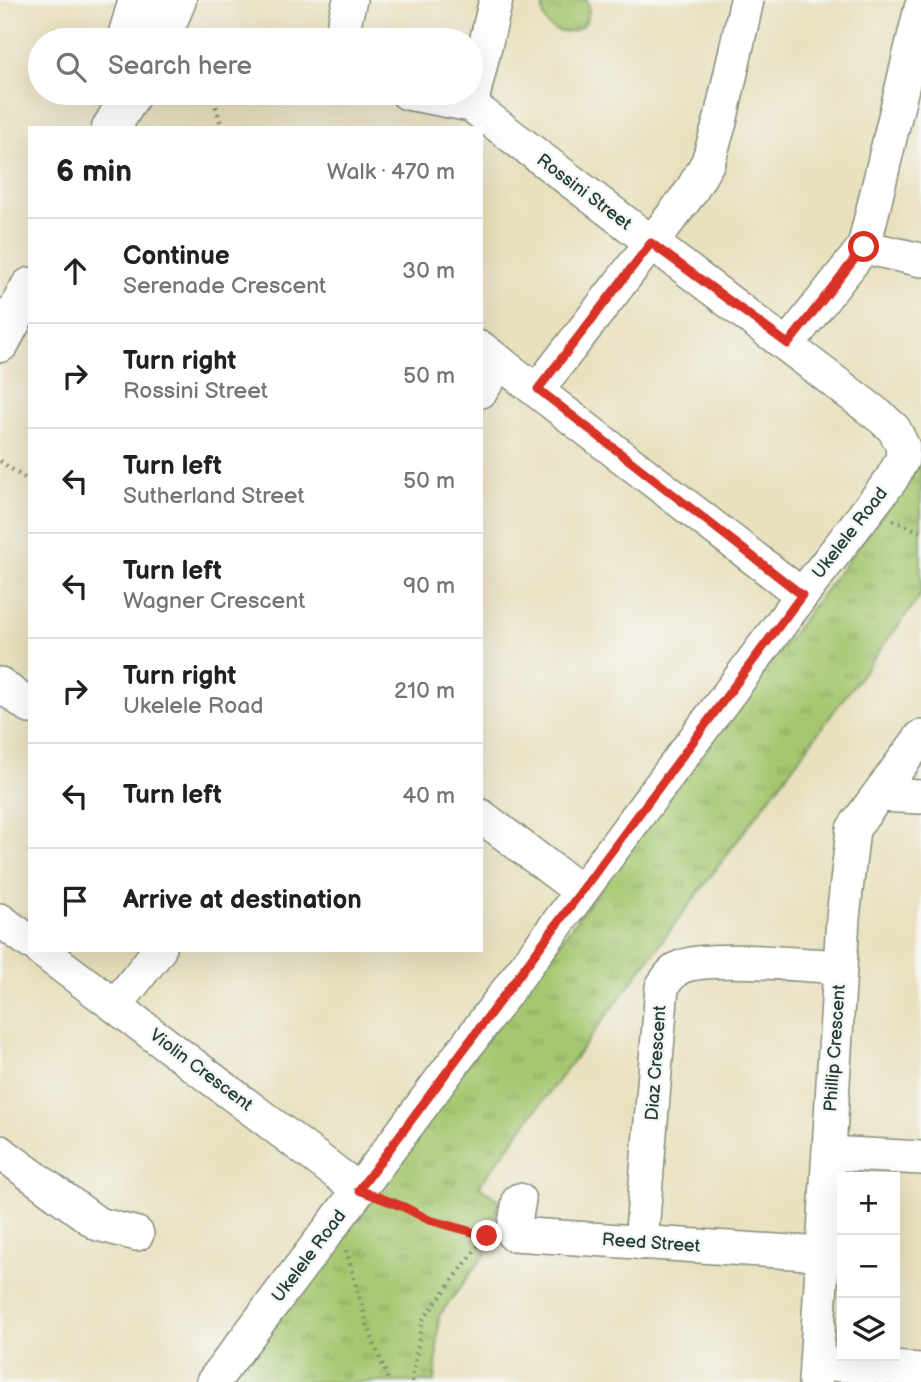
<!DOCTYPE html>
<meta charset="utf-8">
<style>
:root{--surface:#fff;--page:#f6f6f6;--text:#202124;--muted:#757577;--line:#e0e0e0}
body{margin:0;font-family:"Balsamiq Sans",sans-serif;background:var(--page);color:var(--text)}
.controls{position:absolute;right:21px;bottom:21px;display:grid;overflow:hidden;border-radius:0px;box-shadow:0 7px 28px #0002}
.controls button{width:63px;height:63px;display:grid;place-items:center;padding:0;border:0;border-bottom:2px solid var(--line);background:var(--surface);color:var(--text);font:35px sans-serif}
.stop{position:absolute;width:21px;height:21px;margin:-16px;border:5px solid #d93025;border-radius:50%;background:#fff}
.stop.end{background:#d93025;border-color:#fff;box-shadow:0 2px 7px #0008}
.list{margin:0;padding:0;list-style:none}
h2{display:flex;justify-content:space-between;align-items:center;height:91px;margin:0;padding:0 28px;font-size:30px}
h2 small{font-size:23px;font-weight:400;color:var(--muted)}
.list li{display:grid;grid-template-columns:46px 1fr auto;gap:21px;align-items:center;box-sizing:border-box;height:105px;padding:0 28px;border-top:2px solid var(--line)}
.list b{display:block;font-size:26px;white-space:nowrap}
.list p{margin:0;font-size:23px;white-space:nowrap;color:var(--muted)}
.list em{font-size:23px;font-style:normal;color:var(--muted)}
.icon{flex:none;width:38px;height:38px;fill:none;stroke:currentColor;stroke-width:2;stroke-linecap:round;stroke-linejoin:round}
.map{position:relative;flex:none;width:921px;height:1382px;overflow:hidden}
.search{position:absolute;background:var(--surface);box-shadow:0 7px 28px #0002;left:28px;top:28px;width:455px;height:77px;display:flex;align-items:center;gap:18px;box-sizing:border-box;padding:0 24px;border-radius:38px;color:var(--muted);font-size:26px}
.panel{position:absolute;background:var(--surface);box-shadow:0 7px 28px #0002;left:28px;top:126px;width:455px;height:826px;border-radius:0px}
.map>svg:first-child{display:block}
.grass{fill:url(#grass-tufts);stroke:#628252;stroke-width:2}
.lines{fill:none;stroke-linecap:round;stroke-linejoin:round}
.minor-casing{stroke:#848e79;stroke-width:36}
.major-casing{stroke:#848e79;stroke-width:41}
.path{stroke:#848e79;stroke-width:4.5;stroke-dasharray:2 5;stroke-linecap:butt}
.minor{stroke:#fff;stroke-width:33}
.major{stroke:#fff;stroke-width:38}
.route{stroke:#d93025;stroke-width:9}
.labels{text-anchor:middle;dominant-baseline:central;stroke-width:5;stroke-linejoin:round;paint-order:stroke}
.street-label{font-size:18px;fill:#1f3d34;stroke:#f6f6f2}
</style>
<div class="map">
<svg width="921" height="1382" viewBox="0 0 921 1382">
<defs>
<pattern id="grass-tufts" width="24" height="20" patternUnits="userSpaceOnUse" patternTransform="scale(1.75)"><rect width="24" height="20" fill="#a5c770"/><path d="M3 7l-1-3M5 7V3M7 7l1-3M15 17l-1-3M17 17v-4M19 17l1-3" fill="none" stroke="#86a35d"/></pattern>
</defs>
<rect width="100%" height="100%" fill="#f6f6f2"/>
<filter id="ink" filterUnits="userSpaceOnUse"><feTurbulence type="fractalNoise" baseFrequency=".0143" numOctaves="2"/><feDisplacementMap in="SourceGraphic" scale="14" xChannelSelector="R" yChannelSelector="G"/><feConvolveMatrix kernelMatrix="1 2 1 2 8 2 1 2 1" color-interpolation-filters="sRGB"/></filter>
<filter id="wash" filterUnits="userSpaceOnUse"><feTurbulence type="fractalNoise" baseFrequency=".00686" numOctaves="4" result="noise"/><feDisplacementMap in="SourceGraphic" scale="28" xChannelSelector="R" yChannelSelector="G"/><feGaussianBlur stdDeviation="1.57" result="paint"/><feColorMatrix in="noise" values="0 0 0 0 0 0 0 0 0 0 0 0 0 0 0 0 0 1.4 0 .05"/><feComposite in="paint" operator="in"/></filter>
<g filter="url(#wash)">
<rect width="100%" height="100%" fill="#e9e0be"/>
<!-- grass -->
<g class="grass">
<path d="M544,0H587C600,41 533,44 544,0Z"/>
<polygon points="921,463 921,595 479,1186 499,1201 486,1253 439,1316 435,1382 228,1382"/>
</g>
</g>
<g filter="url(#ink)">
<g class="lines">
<!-- minor casing -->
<g class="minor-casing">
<g id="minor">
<polyline points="340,40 350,0"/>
<polyline points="471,105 496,0"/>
<polyline points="864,247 921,260"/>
<polyline points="788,344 864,247 921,8"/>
<polyline points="481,348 802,595"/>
<polyline points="538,389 690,193 708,162 720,122 747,0"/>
<polyline points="481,391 500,362"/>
<polyline points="0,684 30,707"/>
<polyline points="879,795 921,797"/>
<polyline points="481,816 580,891"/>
<polyline points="0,920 30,942"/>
<polyline points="41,950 359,1190"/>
<polyline points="116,1005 159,950"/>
<polyline points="0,1152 98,1224 137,1234"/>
<polyline points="829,1153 921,1158"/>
<polyline points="519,1200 513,1234 823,1254"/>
<path d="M641,1243L662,987C667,979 672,971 681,967C707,955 806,965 840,967"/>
<polyline points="816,1363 921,1370"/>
<polyline points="213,1382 359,1190 802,595 891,480 902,460 903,447 894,429 882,418 471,105 407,93"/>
<polyline points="815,1382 843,918 853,829 921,737"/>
</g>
</g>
<!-- major casing -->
<g class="major-casing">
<g id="major">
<polyline points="126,40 138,0"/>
<polyline points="160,40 177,0"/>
<polyline points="111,128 132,93"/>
<polyline points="0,343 30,287"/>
</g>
</g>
<!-- path -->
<g class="path">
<polyline points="196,32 218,40"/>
<polyline points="212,93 222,128"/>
<polyline points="0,461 30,482"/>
<polyline points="893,520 921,532"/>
<polyline points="384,1200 430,1220 488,1236"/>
<polyline points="346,1250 368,1327 389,1382"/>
<polyline points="412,1382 422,1321 486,1236"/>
</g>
<!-- minor -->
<use href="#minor" class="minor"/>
<!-- major -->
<use href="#major" class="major"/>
</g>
</g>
<g class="lines" filter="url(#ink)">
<!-- route -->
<polyline class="route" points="487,1236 429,1220 404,1207 359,1190 802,595 538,389 651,243 788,344 864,247"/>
</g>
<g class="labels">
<!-- street labels -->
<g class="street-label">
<text transform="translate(584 192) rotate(37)">Rossini Street</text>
<text transform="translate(850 533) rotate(-52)">Ukelele Road</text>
<text transform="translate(835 1048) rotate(-86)">Phillip Crescent</text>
<text transform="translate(656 1063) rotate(-86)">Diaz Crescent</text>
<text transform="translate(201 1070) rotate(37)">Violin Crescent</text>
<text transform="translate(651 1243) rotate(4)">Reed Street</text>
<text transform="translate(309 1256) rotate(-53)">Ukelele Road</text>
</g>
</g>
</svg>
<div class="controls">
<button>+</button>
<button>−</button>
<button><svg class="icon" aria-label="layers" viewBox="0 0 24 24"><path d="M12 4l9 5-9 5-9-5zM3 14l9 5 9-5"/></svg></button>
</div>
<div class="stop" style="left:864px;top:247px"></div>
<div class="stop end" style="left:487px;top:1236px"></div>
<div class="search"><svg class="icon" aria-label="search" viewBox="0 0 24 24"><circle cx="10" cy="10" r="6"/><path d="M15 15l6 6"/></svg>Search here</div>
<section class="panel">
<h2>6 min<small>Walk · 470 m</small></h2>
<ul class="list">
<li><svg class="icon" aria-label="ahead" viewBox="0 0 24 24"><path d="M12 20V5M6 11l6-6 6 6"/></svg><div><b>Continue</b><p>Serenade Crescent</p></div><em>30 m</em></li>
<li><svg class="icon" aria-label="right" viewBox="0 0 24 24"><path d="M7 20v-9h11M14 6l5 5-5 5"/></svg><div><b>Turn right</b><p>Rossini Street</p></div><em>50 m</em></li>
<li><svg class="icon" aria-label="left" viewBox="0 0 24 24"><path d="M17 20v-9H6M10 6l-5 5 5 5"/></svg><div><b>Turn left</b><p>Sutherland Street</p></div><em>50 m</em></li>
<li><svg class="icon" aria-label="left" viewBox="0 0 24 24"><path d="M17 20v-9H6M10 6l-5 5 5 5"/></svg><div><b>Turn left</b><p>Wagner Crescent</p></div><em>90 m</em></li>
<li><svg class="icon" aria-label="right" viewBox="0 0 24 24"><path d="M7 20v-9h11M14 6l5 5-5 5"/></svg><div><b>Turn right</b><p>Ukelele Road</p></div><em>210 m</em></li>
<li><svg class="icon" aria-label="left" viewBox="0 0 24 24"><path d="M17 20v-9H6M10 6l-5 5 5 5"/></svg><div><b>Turn left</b></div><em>40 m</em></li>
<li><svg class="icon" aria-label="arrive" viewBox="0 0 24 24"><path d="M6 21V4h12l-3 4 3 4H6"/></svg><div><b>Arrive at destination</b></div></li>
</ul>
</section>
</div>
